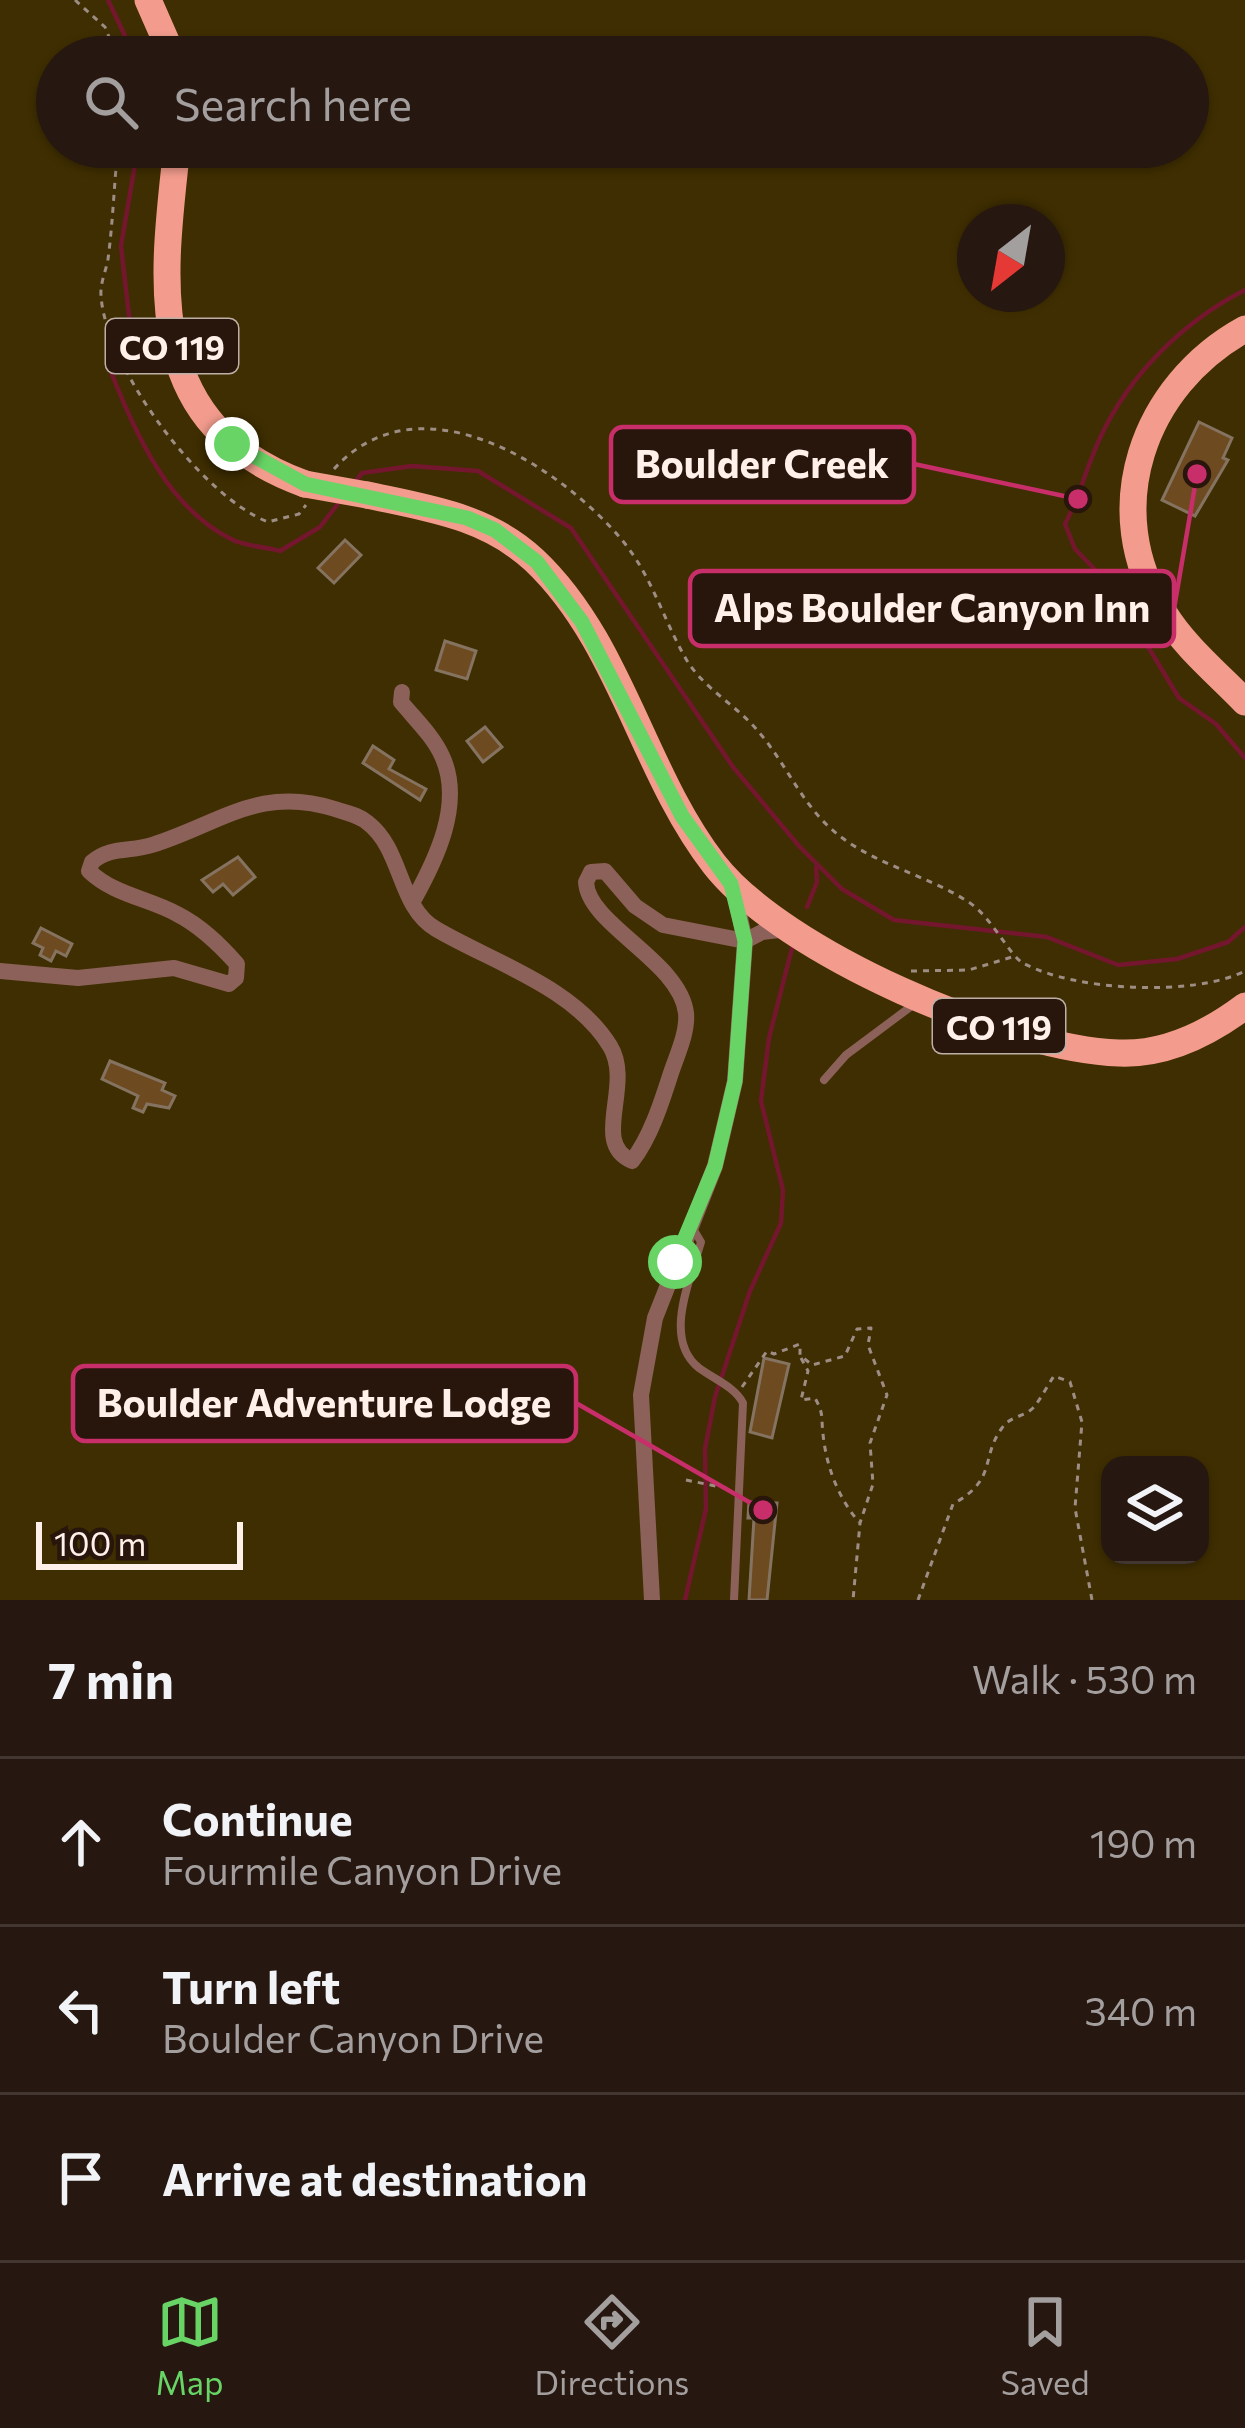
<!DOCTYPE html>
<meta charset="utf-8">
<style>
:root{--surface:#261710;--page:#2e2019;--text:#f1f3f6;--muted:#a49f9f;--line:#423630;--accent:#67d465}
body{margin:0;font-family:Commissioner,sans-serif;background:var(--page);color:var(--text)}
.controls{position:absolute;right:36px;bottom:36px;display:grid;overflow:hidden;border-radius:24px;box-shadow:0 3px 9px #0004}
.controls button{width:108px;height:108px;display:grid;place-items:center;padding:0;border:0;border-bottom:3px solid var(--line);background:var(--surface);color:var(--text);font:60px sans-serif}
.compass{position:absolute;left:957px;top:204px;width:108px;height:108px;border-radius:50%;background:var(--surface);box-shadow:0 3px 9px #0004;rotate:211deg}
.scale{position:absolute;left:36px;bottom:30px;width:207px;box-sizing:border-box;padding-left:12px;border:6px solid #fff1ea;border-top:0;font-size:33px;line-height:42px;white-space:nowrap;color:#fff1ea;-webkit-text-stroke:9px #28150b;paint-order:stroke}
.stop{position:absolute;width:36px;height:36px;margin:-27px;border:9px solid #67d465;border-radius:50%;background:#fff}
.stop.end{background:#67d465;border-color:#fff;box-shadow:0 3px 12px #0008}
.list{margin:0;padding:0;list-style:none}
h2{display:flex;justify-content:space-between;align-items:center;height:156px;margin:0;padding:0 48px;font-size:51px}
h2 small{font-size:39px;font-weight:400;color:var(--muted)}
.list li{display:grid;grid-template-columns:78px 1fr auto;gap:36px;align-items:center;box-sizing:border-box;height:168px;padding:0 48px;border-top:3px solid var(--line)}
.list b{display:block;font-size:45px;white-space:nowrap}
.list p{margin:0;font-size:39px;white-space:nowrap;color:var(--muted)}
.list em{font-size:39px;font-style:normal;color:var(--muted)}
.icon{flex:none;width:66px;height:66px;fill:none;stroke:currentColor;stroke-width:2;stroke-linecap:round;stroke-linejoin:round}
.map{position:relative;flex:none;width:1245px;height:1600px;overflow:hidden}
.search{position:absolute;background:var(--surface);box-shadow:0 3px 9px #0004;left:36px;right:36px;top:36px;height:132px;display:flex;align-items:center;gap:30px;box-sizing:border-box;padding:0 42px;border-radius:66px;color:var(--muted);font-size:45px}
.sheet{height:660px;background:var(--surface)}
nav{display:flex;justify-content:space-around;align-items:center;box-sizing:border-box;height:168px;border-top:3px solid var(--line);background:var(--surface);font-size:33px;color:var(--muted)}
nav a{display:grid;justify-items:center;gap:6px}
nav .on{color:var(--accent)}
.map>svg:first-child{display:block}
.green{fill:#3f2e01;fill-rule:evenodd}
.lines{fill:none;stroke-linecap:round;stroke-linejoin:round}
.stream{stroke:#74172e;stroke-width:4.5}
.building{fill:#6e4a20;stroke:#857361;stroke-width:3}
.path{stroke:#9e8d85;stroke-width:3;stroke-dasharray:6 6;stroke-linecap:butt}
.lane{stroke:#8b6159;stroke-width:8}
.street{stroke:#8b6159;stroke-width:16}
.primary{stroke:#f39c8d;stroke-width:27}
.primary-bridge{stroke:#f39c8d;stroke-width:27}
.route{stroke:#67d465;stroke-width:15}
.labels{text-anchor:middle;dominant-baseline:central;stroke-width:9;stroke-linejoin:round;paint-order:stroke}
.shield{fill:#28150b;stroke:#beafa7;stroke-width:3}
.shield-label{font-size:33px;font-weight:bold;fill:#fff1ea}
.leader{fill:none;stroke:#c82e69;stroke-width:4.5}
.callout-dot{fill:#c82e69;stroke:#28150b;stroke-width:4.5}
.callout{fill:#28150b;stroke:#c82e69;stroke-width:4.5}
.callout-label{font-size:39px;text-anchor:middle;font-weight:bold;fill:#fff1ea}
</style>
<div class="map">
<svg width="1245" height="1600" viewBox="0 0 1245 1600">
<rect width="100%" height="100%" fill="#321f15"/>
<!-- green -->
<path class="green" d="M0,0H1245V1600H0ZM57,57H1188V147H57ZM975,222H1047V294H975ZM1110,1465H1200V1555H1110Z"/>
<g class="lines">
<!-- stream -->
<g class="stream">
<polyline points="108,0 135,57"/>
<path d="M138,147L121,246L131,333L111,372C136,434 168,509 233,540C246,546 265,547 280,551L320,527L340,501"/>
<path d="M1245,290C1184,321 1130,374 1101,436C1087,465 1080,496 1065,524L1075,549L1112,587L1179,698L1216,724L1245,758"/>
<polyline points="355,482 362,473 412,466 478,471 571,528 733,767 799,846 842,889 894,920 1047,937 1118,965 1177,959 1228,942 1245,927"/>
<polyline points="807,907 817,882 816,867"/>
<polyline points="685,1600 706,1509 705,1449 715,1397 750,1291 781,1223 783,1190 761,1101 769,1038 792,948"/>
</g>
</g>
<!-- building -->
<g class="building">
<polygon points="1199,422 1232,438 1223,458 1228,460 1195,516 1162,500"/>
<polygon points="345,540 361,555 334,583 318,568"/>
<polygon points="445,641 476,651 467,679 436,670"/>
<polygon points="485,727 502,747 483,762 467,741"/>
<polygon points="373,746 394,760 389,769 426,789 420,800 363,763"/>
<polygon points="238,857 255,877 233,895 223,884 213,892 202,880"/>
<polygon points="41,928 72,944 66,956 56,951 51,961 40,955 43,948 33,943"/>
<polygon points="110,1061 165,1083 162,1090 175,1096 169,1108 147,1104 143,1112 133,1108 138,1096 102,1079"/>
<polygon points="764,1358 789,1364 772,1438 750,1432"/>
<polygon points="749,1502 777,1503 767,1600 749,1600 754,1518 748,1518"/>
</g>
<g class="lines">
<!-- path -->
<g class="path">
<polyline points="75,0 105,27 117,57"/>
<path d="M118,147C114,184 113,222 108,259C106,271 100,283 101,296C106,368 201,496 268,522L299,514L306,505"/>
<path d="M334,469C418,376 557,463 622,540C652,576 663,619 686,659C703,688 736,705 757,730C783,759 799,798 827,825C867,864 925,873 970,903C992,918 1010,956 1023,963C1074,991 1193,997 1245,971"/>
<polyline points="911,971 969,970 1012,957"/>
<path d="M801,1358L808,1371L801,1400L815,1398C824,1414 821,1417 823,1434C826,1465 838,1498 859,1522"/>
<polyline points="742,1387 767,1351 774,1354 800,1344 800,1355 812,1365 845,1356 857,1329 871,1328 868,1345 887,1395 870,1443 873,1484 860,1523 853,1600"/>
<polyline points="686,1480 730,1489"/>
<path d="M918,1600L953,1504C998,1479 980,1458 1002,1428C1010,1416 1024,1417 1033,1408C1041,1399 1047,1386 1054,1376L1070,1382L1082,1422L1075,1508L1092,1600"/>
</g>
<!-- lane -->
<g class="lane">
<polyline points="824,1080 846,1055 913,1005"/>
<path d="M692,1227L701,1242C691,1278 662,1339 699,1368C714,1379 735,1387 743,1403L734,1600"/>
</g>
<!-- street -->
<g class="street">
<path d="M402,692L401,702C415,719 433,736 442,756C464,803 436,860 413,901"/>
<path d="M0,971L78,978L174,968L229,984L236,978L237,964C220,945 201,926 177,914C148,898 114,895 89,871L92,862C110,846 131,852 152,845C221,823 260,785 335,809C346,813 359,815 368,823C403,850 398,907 436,929C492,962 574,987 610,1046C634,1085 590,1143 632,1161C650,1138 661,1104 670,1076C676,1057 688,1033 686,1013C680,961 588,925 586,882L591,872L605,871L635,906L663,925L745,941L762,932L787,929"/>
<polyline points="652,1600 641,1395 655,1318 715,1166 735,1081 745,941 734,890"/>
</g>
<!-- primary -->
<g class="primary">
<polyline points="148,0 173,57"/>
<path d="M177,147C161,288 143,425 305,484"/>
<path d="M1245,329C1143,385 1098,510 1164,613C1185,647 1217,673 1245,702"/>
<path d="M367,495C427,508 487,516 534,560C621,642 642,771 714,864C782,952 1009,1050 1119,1053C1166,1055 1209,1033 1245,1006"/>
</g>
<!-- primary-bridge -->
<polyline class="primary-bridge" points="305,484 367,495"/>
</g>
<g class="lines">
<!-- route -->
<polyline class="route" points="232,444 305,484 467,518 495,530 537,562 582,622 682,816 731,884 745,941 735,1081 715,1166 675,1262"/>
</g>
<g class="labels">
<!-- shield labels -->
<g class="shield">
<rect x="106" y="319" width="132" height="54" rx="9"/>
<rect x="933" y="999" width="132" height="54" rx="9"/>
</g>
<g class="shield-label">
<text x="172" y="346">CO 119</text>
<text x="999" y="1026">CO 119</text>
</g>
</g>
<!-- callouts -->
<path class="leader" d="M1078 499L914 464M1197 474L1174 609M763 1510L576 1403"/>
<g class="callout-dot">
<circle cx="1078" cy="499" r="12"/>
<circle cx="1197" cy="474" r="12"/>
<circle cx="763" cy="1510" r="12"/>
</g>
<g class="callout">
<rect x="611" y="427" width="303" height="75" rx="12"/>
<rect x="690" y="571" width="484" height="75" rx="12"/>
<rect x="73" y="1366" width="503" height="75" rx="12"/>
</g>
<g class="callout-label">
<text x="762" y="478">Boulder Creek</text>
<text x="932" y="622">Alps Boulder Canyon Inn</text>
<text x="324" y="1417">Boulder Adventure Lodge</text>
</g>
</svg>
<div class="controls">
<button><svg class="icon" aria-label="layers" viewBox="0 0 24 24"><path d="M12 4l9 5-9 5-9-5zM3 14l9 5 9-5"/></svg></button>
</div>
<svg class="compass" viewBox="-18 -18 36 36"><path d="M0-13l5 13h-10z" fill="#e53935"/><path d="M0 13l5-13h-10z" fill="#a49f9f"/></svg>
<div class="scale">100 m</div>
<div class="stop" style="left:675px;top:1262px"></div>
<div class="stop end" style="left:232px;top:444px"></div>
<div class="search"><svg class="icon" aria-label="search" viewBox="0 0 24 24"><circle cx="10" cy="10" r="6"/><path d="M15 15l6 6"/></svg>Search here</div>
</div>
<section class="sheet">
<h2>7 min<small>Walk · 530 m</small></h2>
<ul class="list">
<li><svg class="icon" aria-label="ahead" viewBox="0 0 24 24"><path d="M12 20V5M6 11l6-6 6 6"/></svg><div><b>Continue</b><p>Fourmile Canyon Drive</p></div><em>190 m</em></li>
<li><svg class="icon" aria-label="left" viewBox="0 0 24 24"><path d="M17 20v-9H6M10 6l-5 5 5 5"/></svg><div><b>Turn left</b><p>Boulder Canyon Drive</p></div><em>340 m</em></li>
<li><svg class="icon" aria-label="arrive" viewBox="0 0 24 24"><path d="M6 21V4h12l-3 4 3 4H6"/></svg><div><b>Arrive at destination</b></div></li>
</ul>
</section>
<nav>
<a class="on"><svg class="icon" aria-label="map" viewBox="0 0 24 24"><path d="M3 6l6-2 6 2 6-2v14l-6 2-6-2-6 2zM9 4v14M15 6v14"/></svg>Map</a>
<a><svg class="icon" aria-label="directions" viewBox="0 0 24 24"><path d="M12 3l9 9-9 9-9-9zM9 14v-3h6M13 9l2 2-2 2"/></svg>Directions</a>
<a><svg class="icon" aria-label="saved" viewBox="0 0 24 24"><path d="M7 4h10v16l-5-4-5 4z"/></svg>Saved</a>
</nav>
